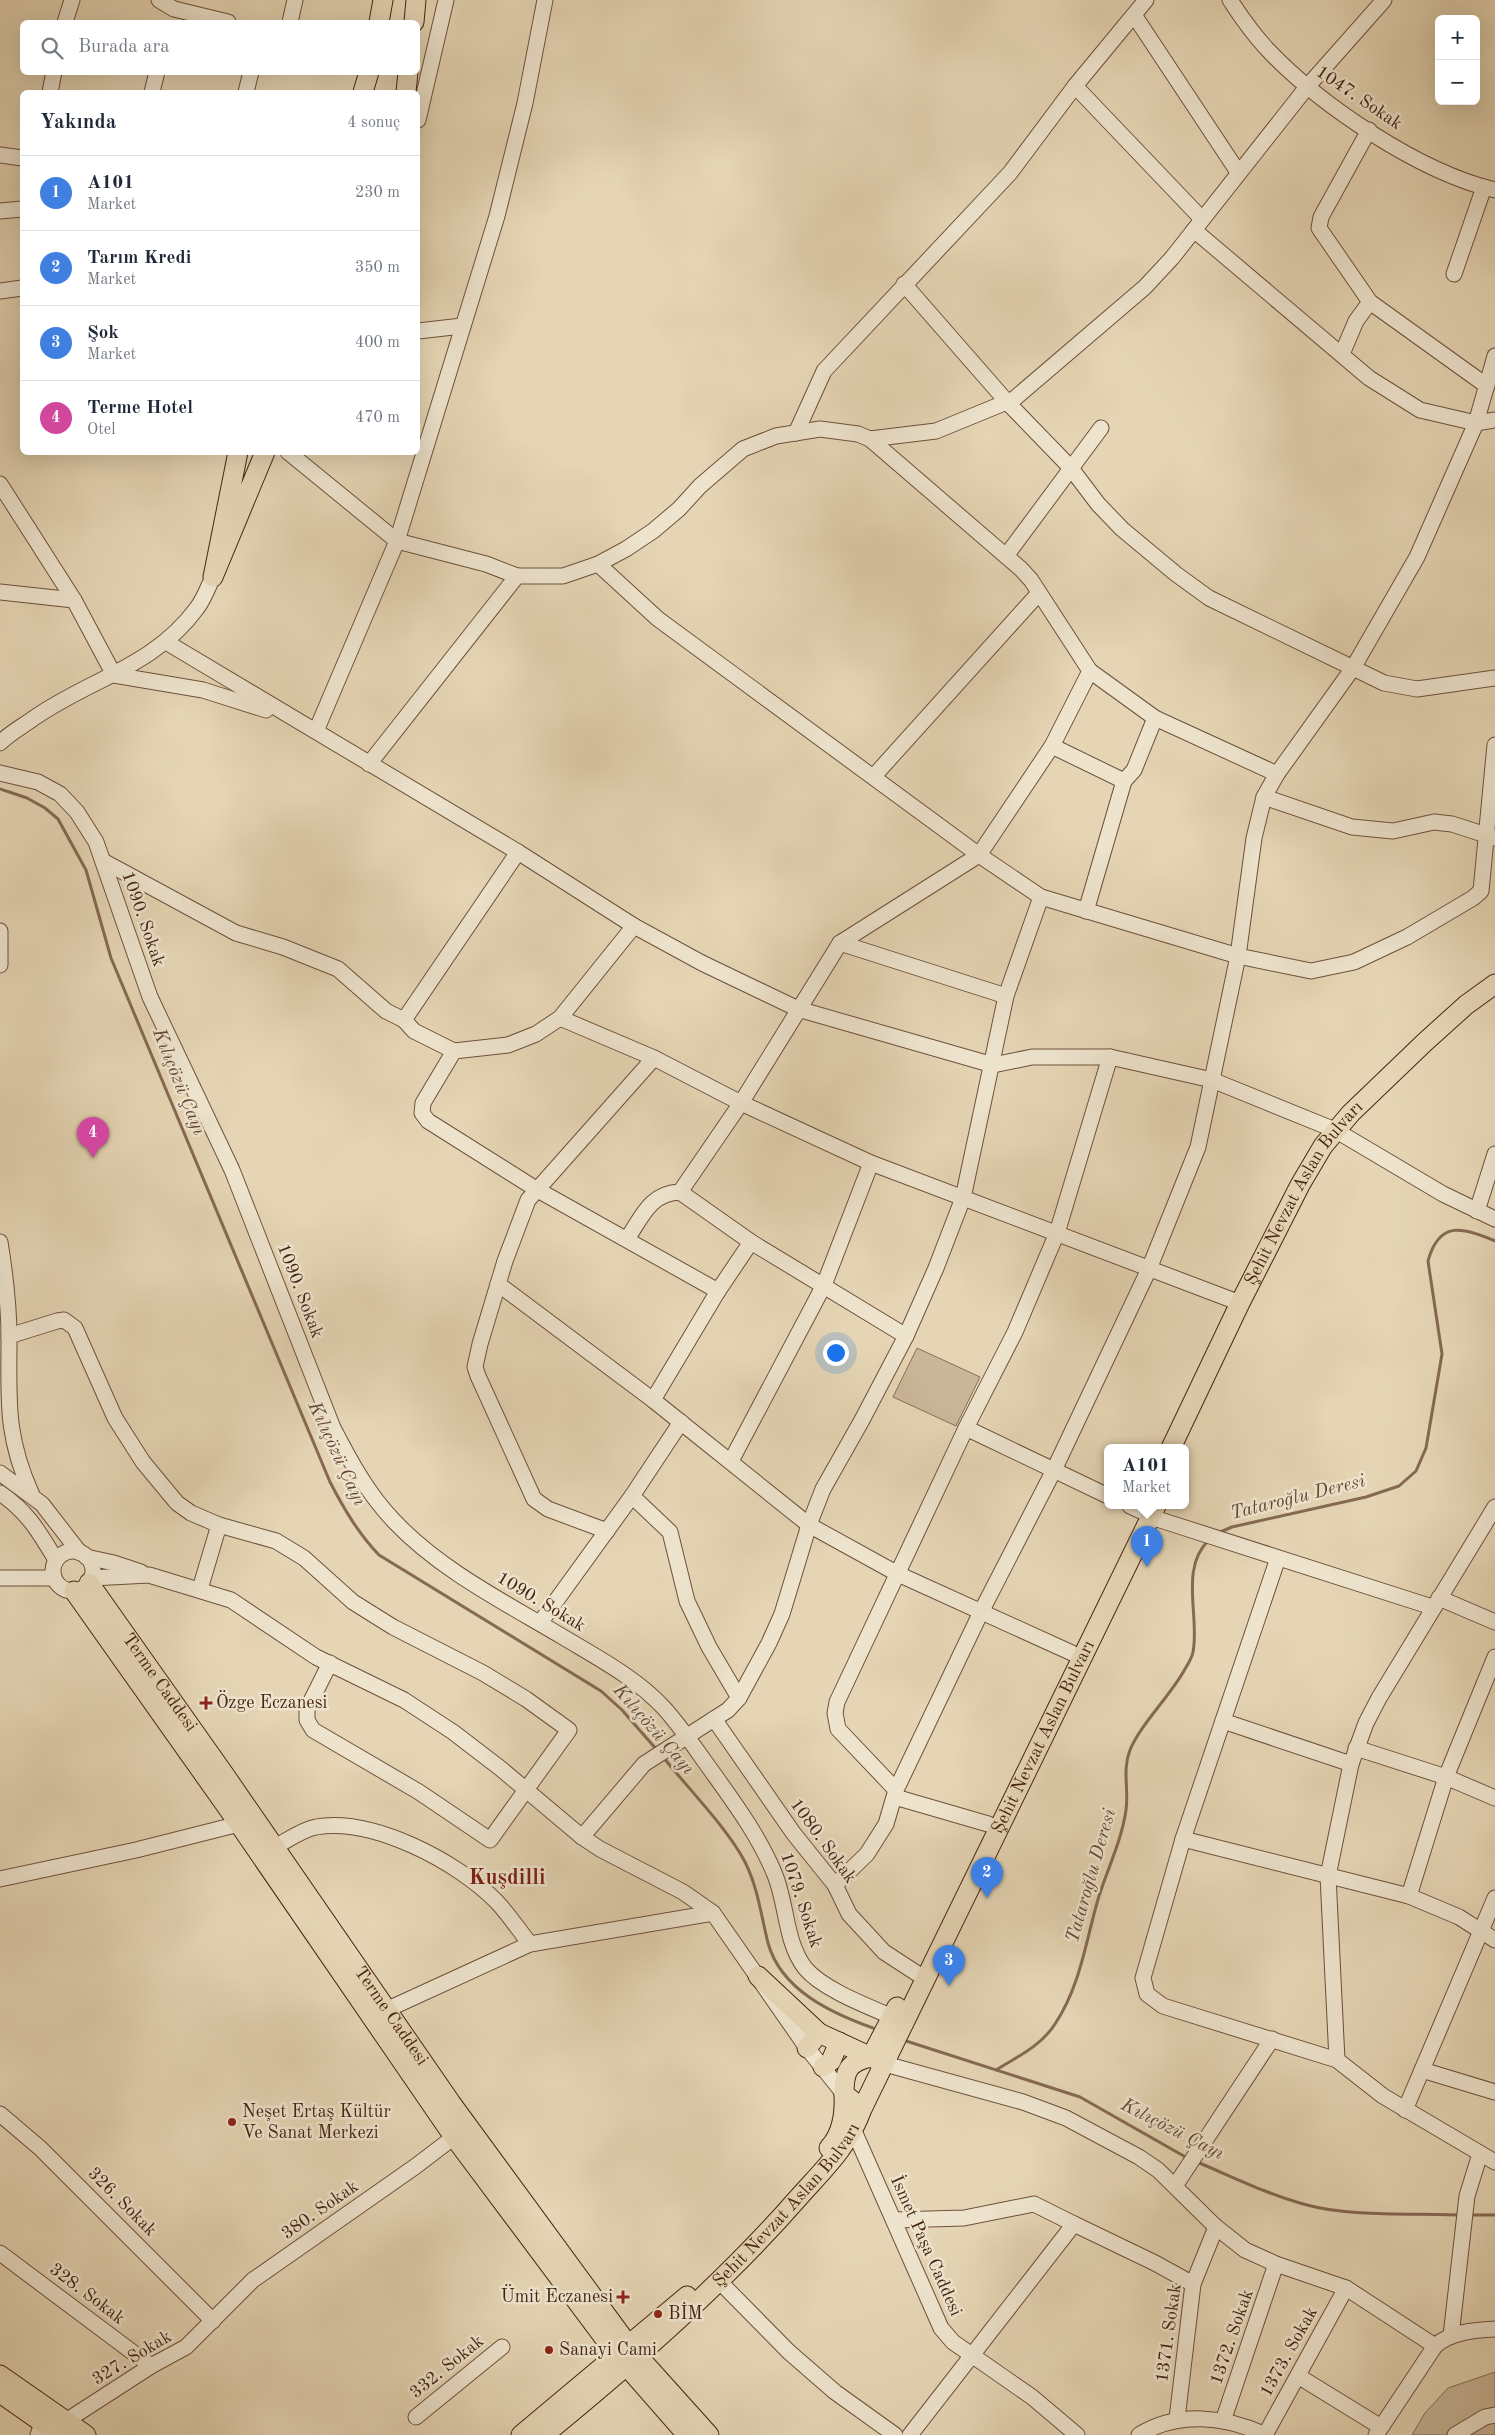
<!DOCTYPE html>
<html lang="tr">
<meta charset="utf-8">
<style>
:root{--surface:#fff;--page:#f6f6f7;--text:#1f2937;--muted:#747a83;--line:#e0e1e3;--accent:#8f2418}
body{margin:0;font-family:"Old Standard TT",serif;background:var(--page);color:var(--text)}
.controls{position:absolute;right:15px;top:15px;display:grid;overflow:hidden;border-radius:8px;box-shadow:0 5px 20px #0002}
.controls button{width:45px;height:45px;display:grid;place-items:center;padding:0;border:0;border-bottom:1px solid var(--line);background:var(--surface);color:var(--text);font:25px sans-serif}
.you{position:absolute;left:835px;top:1352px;width:18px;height:18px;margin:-12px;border:4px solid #fff;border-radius:50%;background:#1a73e8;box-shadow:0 0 0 8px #1a73e833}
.badge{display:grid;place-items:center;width:32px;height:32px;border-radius:50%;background:var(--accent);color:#fff;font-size:16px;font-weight:700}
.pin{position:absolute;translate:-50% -41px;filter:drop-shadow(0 1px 2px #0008)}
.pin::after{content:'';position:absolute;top:26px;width:18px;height:15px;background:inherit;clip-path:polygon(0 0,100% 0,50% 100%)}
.popup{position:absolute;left:1104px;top:1444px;width:85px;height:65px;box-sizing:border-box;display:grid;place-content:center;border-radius:8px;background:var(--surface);filter:drop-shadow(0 1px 4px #0005);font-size:16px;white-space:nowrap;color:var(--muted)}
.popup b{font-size:19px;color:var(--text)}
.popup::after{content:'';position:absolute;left:50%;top:100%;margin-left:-10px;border:10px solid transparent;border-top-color:var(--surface)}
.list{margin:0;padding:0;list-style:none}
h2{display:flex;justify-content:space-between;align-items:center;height:65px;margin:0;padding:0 20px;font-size:21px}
h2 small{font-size:16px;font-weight:400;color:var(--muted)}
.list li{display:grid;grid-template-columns:32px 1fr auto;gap:15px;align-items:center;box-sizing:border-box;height:75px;padding:0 20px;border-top:1px solid var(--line)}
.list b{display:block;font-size:19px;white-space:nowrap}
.list p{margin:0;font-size:16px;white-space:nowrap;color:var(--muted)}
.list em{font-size:16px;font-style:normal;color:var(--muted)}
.icon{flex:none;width:28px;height:28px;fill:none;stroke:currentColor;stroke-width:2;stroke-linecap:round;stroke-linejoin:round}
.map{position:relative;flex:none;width:1495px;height:2435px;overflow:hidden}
.search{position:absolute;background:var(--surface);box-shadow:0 5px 20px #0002;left:20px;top:20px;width:400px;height:55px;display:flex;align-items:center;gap:12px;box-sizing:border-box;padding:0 18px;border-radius:8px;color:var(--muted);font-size:19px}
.panel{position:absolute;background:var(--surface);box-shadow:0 5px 20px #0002;left:20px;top:90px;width:400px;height:365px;border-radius:8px}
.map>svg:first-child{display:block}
.green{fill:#cab799;stroke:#886d56}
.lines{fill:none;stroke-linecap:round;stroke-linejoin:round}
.stream{stroke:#856953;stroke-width:3}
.minor-casing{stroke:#6e503b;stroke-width:17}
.major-casing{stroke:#462313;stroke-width:21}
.minor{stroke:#eee4ce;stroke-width:15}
.major{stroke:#e5d5b4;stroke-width:19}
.poi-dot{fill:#8f2418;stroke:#eee4ce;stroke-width:2}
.labels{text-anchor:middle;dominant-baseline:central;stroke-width:5;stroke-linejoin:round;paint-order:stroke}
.street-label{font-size:18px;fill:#462313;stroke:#eee4ce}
.poi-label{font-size:18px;fill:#462313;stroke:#eee4ce;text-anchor:start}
.water-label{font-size:19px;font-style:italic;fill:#664633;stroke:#eee4ce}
.district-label{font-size:22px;font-weight:bold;fill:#7a1f14;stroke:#eee4ce}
</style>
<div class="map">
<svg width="1495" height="2435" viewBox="0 0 1495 2435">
<rect width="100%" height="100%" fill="#e5d5b4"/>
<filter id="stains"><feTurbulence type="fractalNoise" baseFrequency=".004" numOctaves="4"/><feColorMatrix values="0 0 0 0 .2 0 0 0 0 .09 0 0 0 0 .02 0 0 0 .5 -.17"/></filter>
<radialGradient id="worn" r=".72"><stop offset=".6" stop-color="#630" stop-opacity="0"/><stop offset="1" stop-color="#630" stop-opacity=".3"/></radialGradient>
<!-- green -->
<g class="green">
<polygon points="917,1348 980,1377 956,1426 893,1397"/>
<polygon points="1495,2372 1495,2435 1412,2435 1425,2413 1448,2388"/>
</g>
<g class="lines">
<!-- stream -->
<g class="stream">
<path d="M0,789L27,798L45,808L58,819L86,870L111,958L330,1482C344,1509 358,1533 379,1555L601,1691L622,1710L657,1750"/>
<path d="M1218,1533L1232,1527L1366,1497L1399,1486L1416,1471L1426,1448L1442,1354L1428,1261C1439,1220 1464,1227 1495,1241"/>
<path d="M663,1757C687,1787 728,1829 745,1862C758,1888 761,1915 768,1943C781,1990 831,2013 873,2028"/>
<polyline points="903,2040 1080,2097 1189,2159"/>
<path d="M996,2070C1017,2057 1041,2046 1055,2024C1081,1985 1086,1939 1099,1896C1108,1868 1122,1839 1126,1810C1129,1790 1122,1770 1130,1750C1140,1725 1171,1695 1185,1669C1188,1664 1192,1658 1193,1652C1200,1617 1179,1568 1209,1540"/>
<path d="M1197,2162C1233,2177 1269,2195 1307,2205C1350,2217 1414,2213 1459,2215"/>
<polyline points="1468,2215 1495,2215"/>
</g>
<!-- minor casing -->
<g class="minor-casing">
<g id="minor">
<polyline points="159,0 174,9 228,22"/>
<path d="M1230,0C1241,17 1253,34 1267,49C1320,105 1419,172 1495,190"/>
<polyline points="1134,15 1238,172"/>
<polyline points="65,22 72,0"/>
<polyline points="290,22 295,0"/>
<polyline points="1075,86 1202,219"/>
<polyline points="50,92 54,72"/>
<polyline points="152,92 157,72"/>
<polyline points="246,92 251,72"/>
<polyline points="418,120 446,0"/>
<polyline points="1369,130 1321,217 1319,228 1370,302 1487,386"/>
<polyline points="0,155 22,158"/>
<polyline points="0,211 22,209"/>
<polyline points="1194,230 1369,378 1420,410 1476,423 1495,420"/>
<polyline points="1454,274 1484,187"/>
<polyline points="904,284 1008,403 1070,467 1098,504 1122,529 1176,574 1209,598 1384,683 1417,689 1495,678"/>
<polyline points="0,291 22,288"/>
<polyline points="418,331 462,326"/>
<polyline points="1342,354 1356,321 1370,302"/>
<polyline points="796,433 824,371 1010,173 1075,86 1146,0"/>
<polyline points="288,452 397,541 486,564 517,576"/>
<polyline points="0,484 74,600 114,675 203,690 266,710"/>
<polyline points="1006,556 1101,428"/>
<polyline points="598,564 658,619 979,855 1041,897 1238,956 1311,971 1354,962 1407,937 1473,898 1481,891 1495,745"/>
<polyline points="0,592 74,600"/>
<polyline points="166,642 518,852 634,926 702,963 798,1009 993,1065 1032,1057 1110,1057 1212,1080 1335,1130 1443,1194 1495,1219"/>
<polyline points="1090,671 1155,718 1277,774"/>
<polyline points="316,731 397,541 497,216 525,103 545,0"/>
<path d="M0,743C10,733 23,726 34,718C90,679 155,666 197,608C204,599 208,587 213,577"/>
<polyline points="1052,746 1124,781 1086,911"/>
<polyline points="369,764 517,576 563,576 598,564 626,549 653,531 679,509 700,486 743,449 776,436 820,429 858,434 870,439 936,431 1014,399 1145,287 1172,258 1307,87 1384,0"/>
<path d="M0,773L38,782L60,794L77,812L96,842L150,997L232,1170L333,1428C350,1461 368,1494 394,1521C440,1570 506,1603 563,1637C598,1658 636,1678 664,1708C682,1728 697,1751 713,1773C736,1805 760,1838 775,1875C787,1904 785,1942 805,1968C824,1991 875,2009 902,2021"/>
<polyline points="874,776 1039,593"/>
<polyline points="1124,781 1134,770 1155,718"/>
<polyline points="1264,797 1352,827 1393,831 1434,822 1452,824 1495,838"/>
<polyline points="103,861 236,933 283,947 338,969 386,1011 404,1020"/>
<polyline points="634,926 560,1018 536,1034 508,1045 454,1051 423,1103 422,1113 428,1121 536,1189 718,1291"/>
<polyline points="0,931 0,965"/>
<polyline points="840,943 1006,996"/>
<polyline points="560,1018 654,1058 741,1103 871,1163 1240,1303"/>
<polyline points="454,1051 414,1031 404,1020 518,852"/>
<polyline points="680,1192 751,1242 906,1336"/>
<polyline points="1477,1211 1495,1154"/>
<path d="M627,1239C642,1217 650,1193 680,1192L741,1103L840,943L979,855L1052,746L1090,671L1031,580L1021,569L870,439"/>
<path d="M0,1242C5,1273 9,1306 9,1337C9,1401 5,1435 32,1495"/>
<polyline points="498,1284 653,1400 809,1525 898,1574 1072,1653"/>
<polyline points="9,1336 57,1321 64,1320 75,1328 115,1418 143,1462 177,1503 191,1513 219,1525 200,1589"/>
<polyline points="653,1400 718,1291 751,1242"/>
<polyline points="966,1428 1108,1496"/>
<polyline points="731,1461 824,1285 871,1163"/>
<polyline points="0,1473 42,1504 80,1553"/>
<path d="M0,1493C28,1512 39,1532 56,1560"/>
<polyline points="632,1496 670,1532 687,1601 709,1647 739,1698"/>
<polyline points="1130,1506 1141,1511"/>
<polyline points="1151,1517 1432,1607"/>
<polyline points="219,1525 276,1541 304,1558 353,1602 393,1627 483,1673 526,1699 569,1730 490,1840 419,1792 313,1730 307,1720 307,1709 330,1663"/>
<polyline points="607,1531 548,1509 534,1499 478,1376 475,1367 480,1344 505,1261 528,1200 654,1058"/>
<circle cx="73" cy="1571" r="20"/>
<polyline points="86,1557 114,1563 141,1572"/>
<polyline points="1278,1558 1183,1839 1143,1978 1147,1994 1163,2006 1337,2060 1383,2096 1495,2162"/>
<polyline points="0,1578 54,1578"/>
<polyline points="91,1578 149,1575 231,1600 316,1657 404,1700 453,1732 500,1768 582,1837 600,1849 683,1892 713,1913 807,2048 844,2094"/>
<polyline points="1439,1598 1495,1622"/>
<polyline points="540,1623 632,1496 681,1422"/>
<polyline points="714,1719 794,1834 835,1885 849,1914 884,1952 924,1978"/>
<polyline points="1223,1721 1351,1764"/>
<polyline points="1356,1748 1446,1777 1495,1798"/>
<polyline points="896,1790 838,1729 835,1713 837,1702 966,1428 1015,1332 1057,1233 1110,1057"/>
<polyline points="895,1797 988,1824"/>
<polyline points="582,1837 644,1764 728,1710 739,1698 769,1643 782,1614 809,1525 823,1489 862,1420 906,1336 936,1268 963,1198 1006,996 1041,897"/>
<polyline points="1183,1839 1409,1896 1459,1917 1495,1940"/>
<path d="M275,1847C288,1840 301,1830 316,1827C373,1817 458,1862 497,1902C509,1915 519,1930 530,1944"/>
<polyline points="0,1879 136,1850 239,1824"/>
<polyline points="835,1885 867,1854 886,1824 896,1790 981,1612 1054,1470 1149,1269 1198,1147 1238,956 1254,838 1264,797 1277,774 1353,668 1417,557 1476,423 1495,356"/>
<polyline points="1409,1896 1446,1777 1495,1657"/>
<polyline points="386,2010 530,1944 713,1913"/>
<polyline points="1337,2060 1328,1876 1351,1764 1366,1723 1379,1698 1495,1507"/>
<polyline points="885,2064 1023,2102 1066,2118 1139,2157 1158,2170 1216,2227 1245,2250 1276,2264 1346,2288 1435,2346"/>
<polyline points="1422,2070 1495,2092"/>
<polyline points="1405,2110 1495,1898"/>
<polyline points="0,2114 40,2148 213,2321"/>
<polyline points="854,2131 941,2328 953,2342 1032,2397 1077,2435"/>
<polyline points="1175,2186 1272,2039"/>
<polyline points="894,2220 964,2218 1034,2204 1074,2224"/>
<polyline points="0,2253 151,2366"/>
<polyline points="720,2282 789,2352 835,2392 895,2435"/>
<polyline points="1451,2336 1467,2196 1480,2154"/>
<polyline points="1298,2376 1381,2427"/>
<polyline points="416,2417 502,2347"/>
<polyline points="1177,2419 1193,2284 1216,2227"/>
<polyline points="66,2421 151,2366 186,2347 253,2280 416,2166 454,2137"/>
<polyline points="1223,2421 1276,2264"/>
<polyline points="38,2435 42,2423"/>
<polyline points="910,2435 1074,2224 1155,2263 1193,2284"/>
<path d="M1139,2435C1178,2411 1225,2416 1266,2435"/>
<polyline points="1265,2435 1346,2288"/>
<path d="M1376,2435L1435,2346C1450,2332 1475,2330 1495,2329"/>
<polyline points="1455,2435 1485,2417 1495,2415"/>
</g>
</g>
<!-- major casing -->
<g class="major-casing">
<g id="major">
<polyline points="379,22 383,0"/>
<polyline points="414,22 416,0"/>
<polyline points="363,92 369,72"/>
<polyline points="406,92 408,72"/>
<polyline points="238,452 213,577 265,452"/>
<path id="s1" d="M1171,1448L1240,1303L1300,1185L1323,1146L1351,1113L1425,1042L1466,1005L1495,984"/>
<path id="s2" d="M89,1583L224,1774L451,2103L629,2346L709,2435"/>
<polyline points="74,1591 239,1824 454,2137 617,2355 687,2435"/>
<polyline points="758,1976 819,2033 871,2057 897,2007"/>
<polyline points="807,2048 819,2033"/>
<polyline points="823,2067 831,2061 839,2042"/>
<path d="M854,2102L844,2094C844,2071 848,2062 871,2057L875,2059"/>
<path d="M829,2148C843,2133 845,2113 844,2094"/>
<polyline points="0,2375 86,2435"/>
<polyline points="0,2393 60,2435"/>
<polyline points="521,2435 687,2296"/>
<path id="s3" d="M544,2435C634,2361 722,2285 799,2197C825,2168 848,2147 862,2109L1156,1506"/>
</g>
</g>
<!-- minor -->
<use href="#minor" class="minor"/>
<!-- major -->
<use href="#major" class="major"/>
</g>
<!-- markers -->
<g class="poi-dot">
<path d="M203.5 1695.5h5v5h5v5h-5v5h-5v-5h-5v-5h5z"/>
<circle cx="232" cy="2122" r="5"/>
<path d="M620.5 2289.5h5v5h5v5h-5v5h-5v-5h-5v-5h5z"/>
<circle cx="658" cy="2314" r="5"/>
<circle cx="549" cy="2350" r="5"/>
</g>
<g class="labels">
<!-- street labels -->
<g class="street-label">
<text transform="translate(1359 98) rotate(34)">1047. Sokak</text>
<text transform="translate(143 919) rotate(71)">1090. Sokak</text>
<text stroke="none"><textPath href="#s1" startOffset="288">Şehit Nevzat Aslan Bulvarı</textPath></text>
<text transform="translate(300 1291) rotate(69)">1090. Sokak</text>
<text transform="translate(541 1602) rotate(31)">1090. Sokak</text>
<text stroke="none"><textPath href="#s2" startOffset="122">Terme Caddesi</textPath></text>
<text stroke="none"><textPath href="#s3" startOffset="872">Şehit Nevzat Aslan Bulvarı</textPath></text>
<text transform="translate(823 1841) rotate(54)">1080. Sokak</text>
<text transform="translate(801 1900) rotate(72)">1079. Sokak</text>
<text stroke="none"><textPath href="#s2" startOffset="528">Terme Caddesi</textPath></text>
<text transform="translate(122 2202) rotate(45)">326. Sokak</text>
<text stroke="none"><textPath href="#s3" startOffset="335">Şehit Nevzat Aslan Bulvarı</textPath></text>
<text transform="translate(320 2210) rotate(-35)">380. Sokak</text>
<text transform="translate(926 2246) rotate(66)">İsmet Paşa Caddesi</text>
<text transform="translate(87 2294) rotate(37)">328. Sokak</text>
<text transform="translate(1169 2333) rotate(-82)">1371. Sokak</text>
<text transform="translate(1232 2337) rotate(-71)">1372. Sokak</text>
<text transform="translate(1289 2352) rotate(-61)">1373. Sokak</text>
<text transform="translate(132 2358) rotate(-31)">327. Sokak</text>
<text transform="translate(447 2367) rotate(-39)">332. Sokak</text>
</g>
<!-- poi labels -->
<g class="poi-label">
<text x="216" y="1703">Özge Eczanesi</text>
<text x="242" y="2112">Neşet Ertaş Kültür<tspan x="242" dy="21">Ve Sanat Merkezi</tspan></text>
<text x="613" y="2297" text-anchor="end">Ümit Eczanesi</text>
<text x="668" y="2314">BİM</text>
<text x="559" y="2350">Sanayi Cami</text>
</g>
<!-- water labels -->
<g class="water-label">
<text transform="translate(178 1082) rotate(68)">Kılıçözü Çayı</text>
<text transform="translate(336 1454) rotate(65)">Kılıçözü Çayı</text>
<text transform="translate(1298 1498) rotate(-14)">Tataroğlu Deresi</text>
<text transform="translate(653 1730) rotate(49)">Kılıçözü Çayı</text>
<text transform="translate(1092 1876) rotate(-74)">Tataroğlu Deresi</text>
<text transform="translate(1172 2130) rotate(27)">Kılıçözü Çayı</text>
</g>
<!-- district labels -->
<g class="district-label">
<text x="507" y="1878">Kuşdilli</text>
</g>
</g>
<rect width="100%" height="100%" filter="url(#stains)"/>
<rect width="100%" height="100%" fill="url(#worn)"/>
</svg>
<div class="controls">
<button>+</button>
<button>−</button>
</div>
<div class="you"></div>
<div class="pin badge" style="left:1147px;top:1567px;background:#3f7fe0">1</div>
<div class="popup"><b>A101</b>Market</div>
<div class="pin badge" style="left:987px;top:1898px;background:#3f7fe0">2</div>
<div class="pin badge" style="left:949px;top:1986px;background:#3f7fe0">3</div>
<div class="pin badge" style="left:93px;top:1158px;background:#d1479c">4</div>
<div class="search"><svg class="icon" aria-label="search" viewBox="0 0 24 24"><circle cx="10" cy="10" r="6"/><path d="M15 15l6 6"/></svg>Burada ara</div>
<section class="panel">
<h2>Yakında<small>4 sonuç</small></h2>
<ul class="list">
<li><span class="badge" style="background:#3f7fe0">1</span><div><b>A101</b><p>Market</p></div><em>230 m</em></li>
<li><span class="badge" style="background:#3f7fe0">2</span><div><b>Tarım Kredi</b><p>Market</p></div><em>350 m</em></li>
<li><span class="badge" style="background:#3f7fe0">3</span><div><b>Şok</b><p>Market</p></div><em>400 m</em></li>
<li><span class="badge" style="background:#d1479c">4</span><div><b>Terme Hotel</b><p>Otel</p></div><em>470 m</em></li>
</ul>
</section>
</div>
